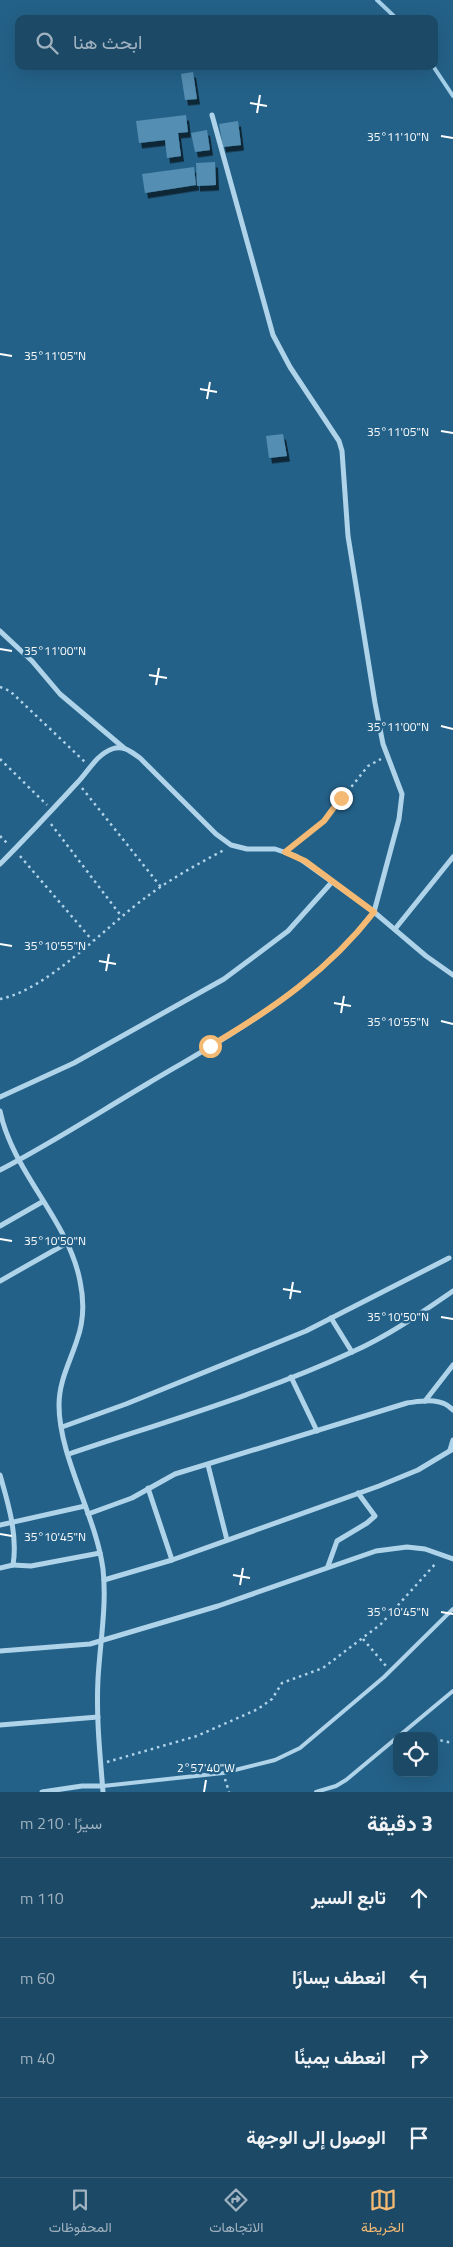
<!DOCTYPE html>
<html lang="ar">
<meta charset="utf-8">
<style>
:root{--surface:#1b4966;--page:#24506c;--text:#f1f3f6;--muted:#a0b2bf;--line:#39617a;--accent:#f4b973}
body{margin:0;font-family:"Titillium Web",Vazirmatn,sans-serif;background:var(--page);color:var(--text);direction:rtl}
.controls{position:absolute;right:15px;bottom:15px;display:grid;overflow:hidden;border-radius:10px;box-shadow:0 5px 20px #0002}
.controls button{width:45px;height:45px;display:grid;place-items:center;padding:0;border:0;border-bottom:1px solid var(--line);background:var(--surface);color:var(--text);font:25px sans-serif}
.stop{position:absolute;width:15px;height:15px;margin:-11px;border:4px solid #f4b973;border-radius:50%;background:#fff}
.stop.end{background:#f4b973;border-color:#fff;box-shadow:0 1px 5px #0008}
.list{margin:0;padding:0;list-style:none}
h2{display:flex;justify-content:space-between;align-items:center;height:65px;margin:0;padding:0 20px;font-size:21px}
h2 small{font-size:16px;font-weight:400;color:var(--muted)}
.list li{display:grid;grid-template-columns:32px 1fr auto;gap:15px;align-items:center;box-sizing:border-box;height:80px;padding:0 20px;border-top:1px solid var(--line)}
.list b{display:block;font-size:19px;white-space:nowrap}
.list em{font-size:16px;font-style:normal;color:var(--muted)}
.icon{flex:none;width:28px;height:28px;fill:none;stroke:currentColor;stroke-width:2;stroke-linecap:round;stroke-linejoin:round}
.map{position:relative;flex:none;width:453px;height:1792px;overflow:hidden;direction:ltr}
.search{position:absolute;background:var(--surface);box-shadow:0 5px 20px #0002;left:15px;right:15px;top:15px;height:55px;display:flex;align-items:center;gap:12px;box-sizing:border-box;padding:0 18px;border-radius:10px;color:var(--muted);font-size:19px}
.sheet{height:385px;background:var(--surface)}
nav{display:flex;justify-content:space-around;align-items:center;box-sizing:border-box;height:70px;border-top:1px solid var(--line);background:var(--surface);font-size:14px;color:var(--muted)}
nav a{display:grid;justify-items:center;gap:2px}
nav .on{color:var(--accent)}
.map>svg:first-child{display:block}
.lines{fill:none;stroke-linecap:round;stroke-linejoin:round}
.stream{stroke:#a4d0ea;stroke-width:4}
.building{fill:#548eb3;filter:url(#shadow)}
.path{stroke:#afd3e9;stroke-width:2.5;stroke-dasharray:2.5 4;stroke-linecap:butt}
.service{stroke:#afd3e9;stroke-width:4}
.minor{stroke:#afd3e9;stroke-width:5}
.route{stroke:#f4b973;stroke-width:6}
.ticks{fill:none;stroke:#fff;stroke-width:2}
.ticks-label{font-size:12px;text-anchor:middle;fill:#fff;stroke:#246188;stroke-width:5;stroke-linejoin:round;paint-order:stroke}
</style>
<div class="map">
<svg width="453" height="1792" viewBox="0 0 453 1792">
<defs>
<filter id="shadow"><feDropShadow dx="3" dy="5.5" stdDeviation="0" flood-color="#0009"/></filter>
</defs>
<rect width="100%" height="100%" fill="#246188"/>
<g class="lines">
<!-- stream -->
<g class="stream">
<polyline points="377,0 397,19"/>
<polyline points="433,66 453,96"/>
</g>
</g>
<!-- building -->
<g class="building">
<polygon points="193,72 197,99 185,100 181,74"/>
<polygon points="186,115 188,132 178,133 181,156 167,158 165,140 139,143 136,121"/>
<polygon points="238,121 241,145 223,147 219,124"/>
<polygon points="207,130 210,150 195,152 191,133"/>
<polygon points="215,162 216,185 197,186 196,163"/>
<polygon points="194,167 196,185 145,193 142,174"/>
<polygon points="283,434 287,456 269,458 266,436"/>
</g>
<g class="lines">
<!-- path -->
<g class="path">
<polyline points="0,687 10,691 85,762"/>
<polyline points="0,759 47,805"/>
<polyline points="82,788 161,887"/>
<polyline points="51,824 122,917"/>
<polyline points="0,836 9,845"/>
<polyline points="292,846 324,821 368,766 381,759"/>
<polyline points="20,856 92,940"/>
<path d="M0,999C48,990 107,925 149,895C172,878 198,864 224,850"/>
<polyline points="363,1639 386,1666"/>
<polyline points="412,1735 418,1736"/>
<polyline points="434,1739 453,1743"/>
<polyline points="107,1762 197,1736 258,1709 272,1699 282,1683 323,1668 381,1624 437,1562"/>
<polyline points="225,1779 229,1792"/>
</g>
<!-- service -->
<g class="service">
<polyline points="103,1786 223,1773 275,1760 300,1748 384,1677 453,1609"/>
<polyline points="316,1792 336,1786 346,1780 453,1691"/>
</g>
<!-- minor -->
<g class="minor">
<polyline points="212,115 273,335 290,367 339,441 342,451 348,536 375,703 383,744 402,794 399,819 374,912 426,956 453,975"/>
<polyline points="0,631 32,661 60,694 124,748"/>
<path d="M0,864C26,838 52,810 77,783C88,772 96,755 112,749C124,745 131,752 140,758L216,834L231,845L247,849H275L296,856L374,912C311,992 233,1033 147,1084C98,1113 50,1144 0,1170"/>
<polyline points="395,929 453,857"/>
<polyline points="0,1097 74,1063 224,979 288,931 332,882"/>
<path d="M0,1111C13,1173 68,1219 80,1281C84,1300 84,1321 77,1340C70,1362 59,1381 59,1405C59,1457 96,1516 103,1569C107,1605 100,1643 98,1679C96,1717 100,1754 103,1792"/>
<polyline points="0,1226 42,1202"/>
<polyline points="0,1281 67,1243"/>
<polyline points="331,1318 352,1352"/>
<polyline points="291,1377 317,1431"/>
<polyline points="425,1401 453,1365"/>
<polyline points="62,1427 126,1404 306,1331 449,1258"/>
<polyline points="450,1450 453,1440"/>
<path d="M69,1454C164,1422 261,1394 352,1352C388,1336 421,1313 453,1291"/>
<polyline points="208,1465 227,1540"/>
<path d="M0,1475C8,1503 18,1535 13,1565L0,1568"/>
<polyline points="148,1488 172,1560"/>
<path d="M88,1514L132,1498L175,1474L407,1403C423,1401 441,1397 453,1410"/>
<polyline points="0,1525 85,1506"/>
<polyline points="13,1565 31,1566 100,1553"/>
<polyline points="328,1566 337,1541 367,1523 375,1516 358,1493"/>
<polyline points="104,1580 172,1560 379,1486 418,1470 453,1449"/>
<polyline points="0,1651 90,1644 218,1606 376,1551 407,1547 425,1549 453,1559"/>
<polyline points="0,1725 98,1717"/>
<polyline points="42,1792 82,1786 103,1786"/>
</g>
</g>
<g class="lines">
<!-- route -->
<path class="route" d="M210,1046C273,1009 329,970 374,912L305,861L285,852L324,821L341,798"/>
</g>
<!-- ticks -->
<path class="ticks" d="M250,103L267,106M257,113L260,95M441,136L453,138M0,354L12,356M200,389L217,392M207,399L210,382M441,431L453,433M0,649L12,651M149,675L167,678M156,685L159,668M441,726L453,729M0,944L12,946M99,961L116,964M106,971L109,954M334,1003L351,1006M341,1013L344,996M441,1021L453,1024M0,1239L12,1241M283,1289L301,1292M290,1299L293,1282M441,1317L453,1319M0,1534L12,1536M233,1575L250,1578M240,1585L243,1568M441,1612L453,1614M204,1792L206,1780"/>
<g class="ticks-label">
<text x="398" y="141">35°11'10"N</text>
<text x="55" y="360">35°11'05"N</text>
<text x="398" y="436">35°11'05"N</text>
<text x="55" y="655">35°11'00"N</text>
<text x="398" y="731">35°11'00"N</text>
<text x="55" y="950">35°10'55"N</text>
<text x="398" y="1026">35°10'55"N</text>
<text x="55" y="1245">35°10'50"N</text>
<text x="398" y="1321">35°10'50"N</text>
<text x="55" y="1541">35°10'45"N</text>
<text x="398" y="1616">35°10'45"N</text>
<text x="206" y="1772">2°57'40"W</text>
</g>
</svg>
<div class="controls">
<button><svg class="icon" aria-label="locate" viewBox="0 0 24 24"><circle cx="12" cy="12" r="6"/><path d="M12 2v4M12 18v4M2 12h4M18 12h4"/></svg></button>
</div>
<div class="stop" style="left:210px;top:1046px"></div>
<div class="stop end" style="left:341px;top:798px"></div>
<div class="search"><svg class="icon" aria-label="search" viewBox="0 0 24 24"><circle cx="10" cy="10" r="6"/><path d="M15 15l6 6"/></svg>ابحث هنا</div>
</div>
<section class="sheet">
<h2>3 دقيقة<small>سيرًا · 210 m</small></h2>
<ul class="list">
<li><svg class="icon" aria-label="ahead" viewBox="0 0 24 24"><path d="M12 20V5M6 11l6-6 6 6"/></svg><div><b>تابع السير</b></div><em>110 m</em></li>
<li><svg class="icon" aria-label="left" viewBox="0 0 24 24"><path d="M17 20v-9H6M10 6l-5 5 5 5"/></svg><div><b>انعطف يسارًا</b></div><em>60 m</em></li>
<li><svg class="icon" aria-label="right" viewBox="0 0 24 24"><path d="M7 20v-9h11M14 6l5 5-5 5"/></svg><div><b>انعطف يمينًا</b></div><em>40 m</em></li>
<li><svg class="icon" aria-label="arrive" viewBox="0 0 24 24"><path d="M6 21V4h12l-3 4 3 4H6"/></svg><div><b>الوصول إلى الوجهة</b></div></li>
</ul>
</section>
<nav>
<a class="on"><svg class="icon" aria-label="map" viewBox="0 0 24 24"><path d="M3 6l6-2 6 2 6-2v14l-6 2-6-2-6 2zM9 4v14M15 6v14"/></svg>الخريطة</a>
<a><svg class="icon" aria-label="directions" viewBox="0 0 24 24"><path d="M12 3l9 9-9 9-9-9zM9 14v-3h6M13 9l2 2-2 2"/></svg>الاتجاهات</a>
<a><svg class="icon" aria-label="saved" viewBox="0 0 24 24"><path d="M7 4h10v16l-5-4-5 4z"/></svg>المحفوظات</a>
</nav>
